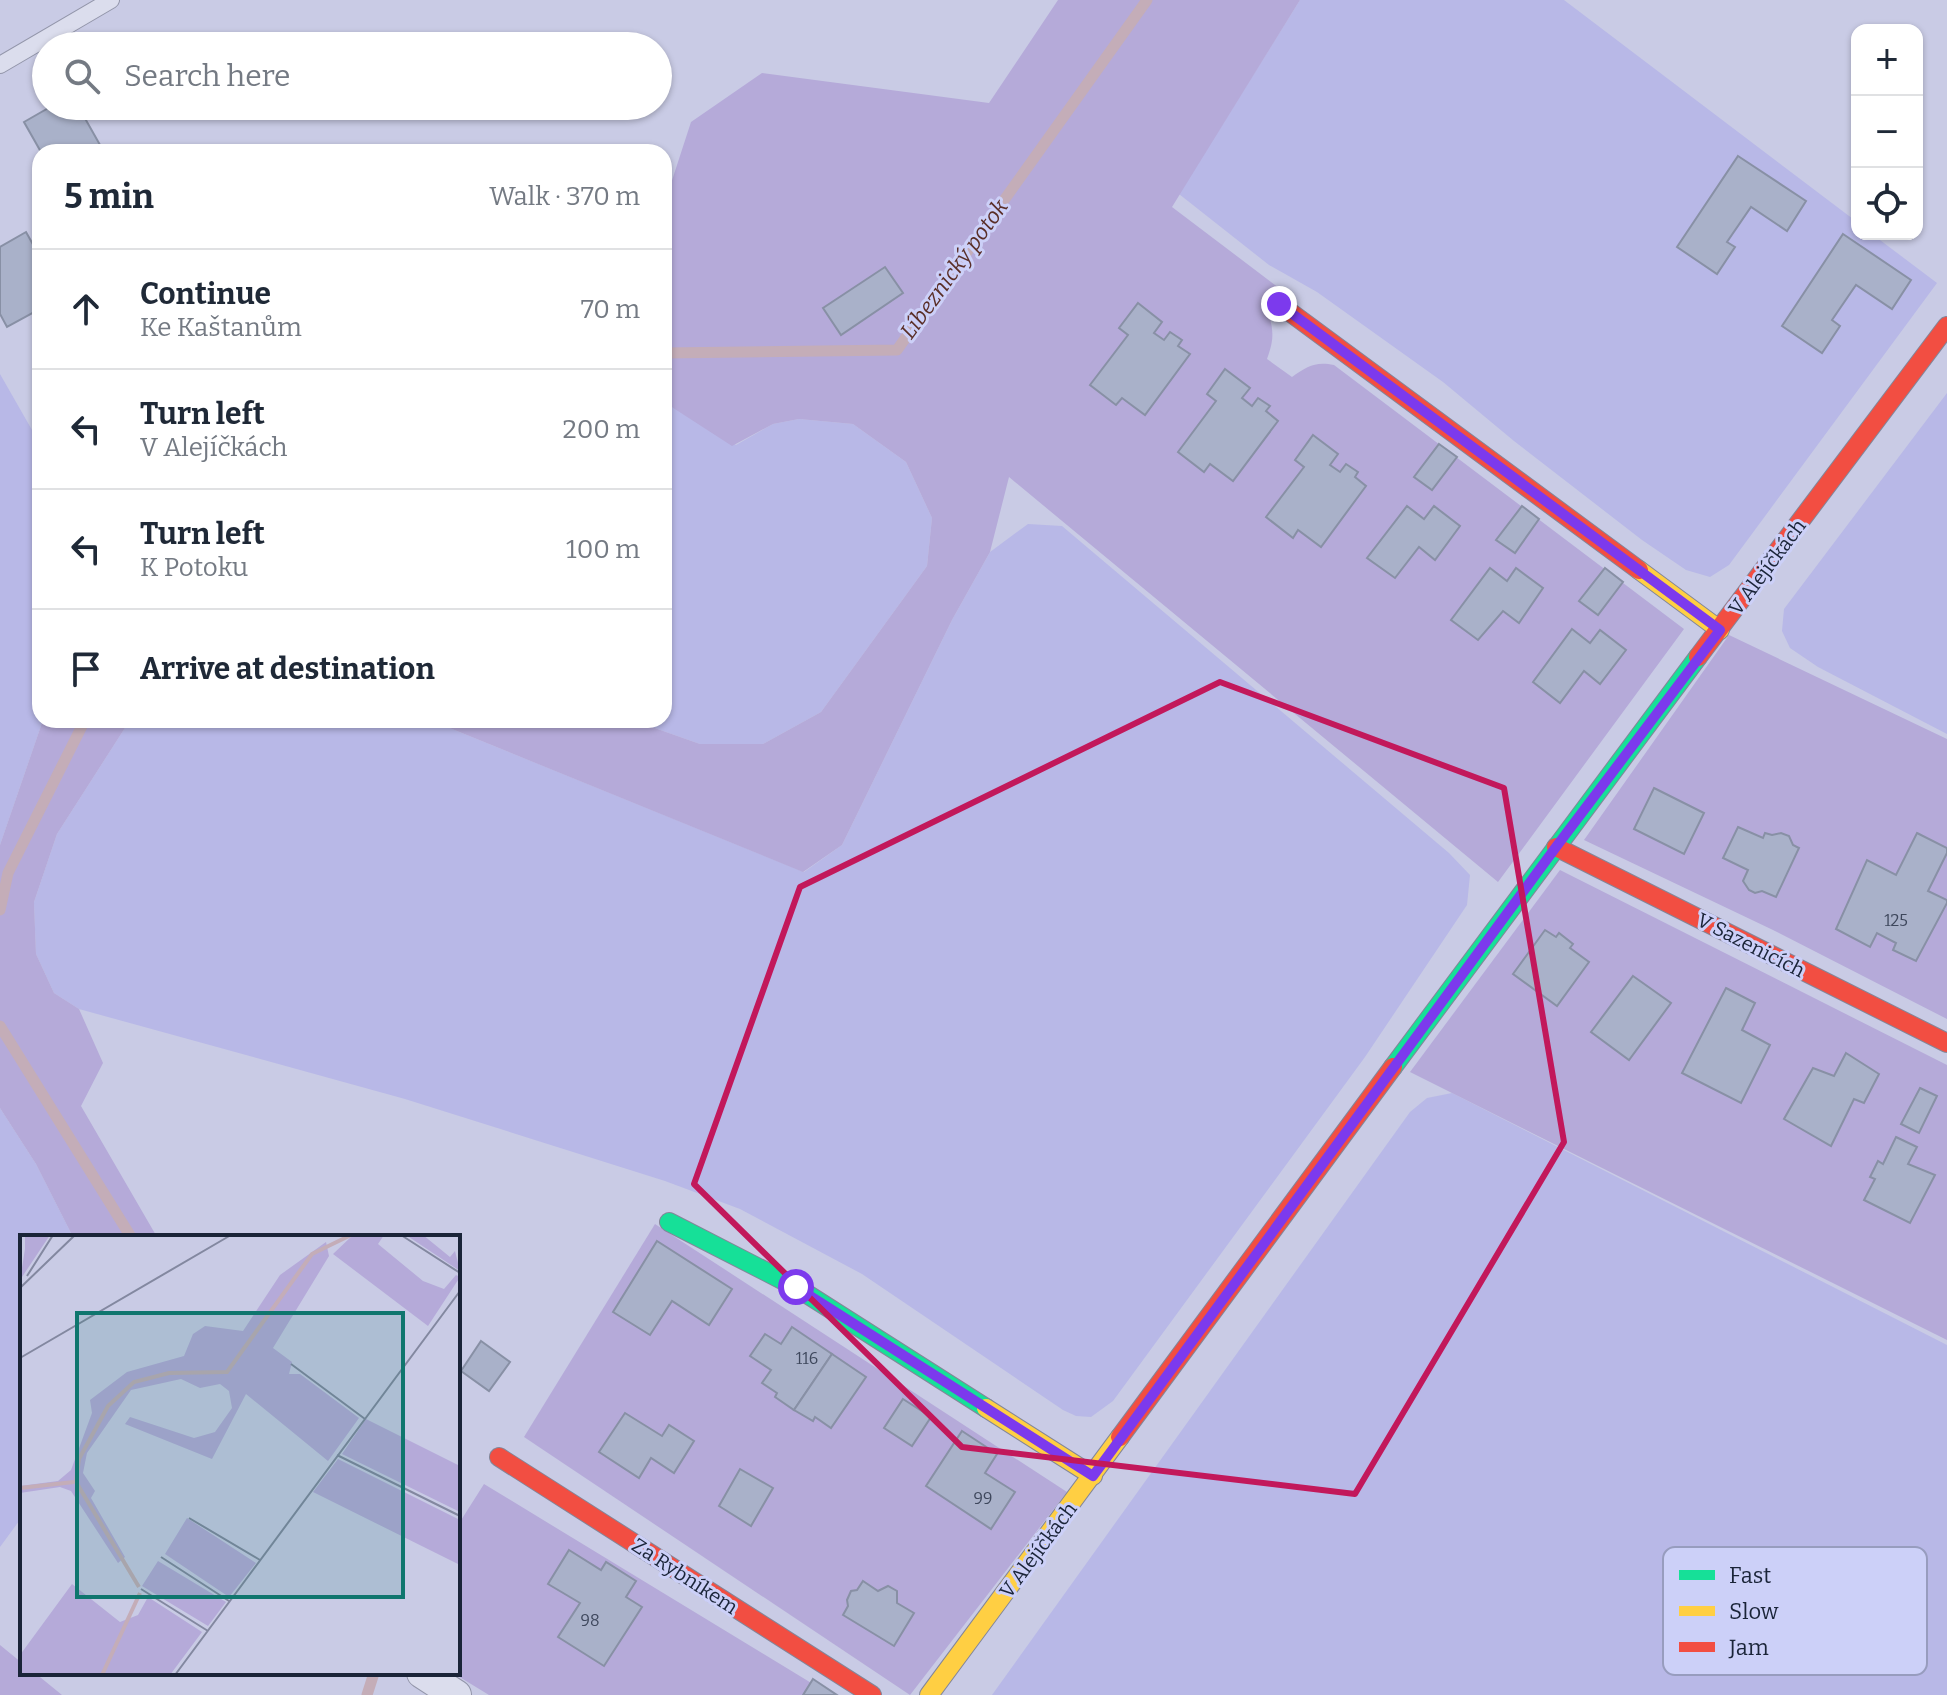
<!DOCTYPE html>
<meta charset="utf-8">
<style>
:root{--surface:#fff;--page:#f6f6f7;--text:#1f2937;--muted:#747a83;--line:#e0e1e3}
body{margin:0;font-family:Bitter,serif;background:var(--page);color:var(--text)}
.controls{position:absolute;right:24px;top:24px;display:grid;overflow:hidden;border-radius:16px;box-shadow:0 2px 6px #0004}
.controls button{width:72px;height:72px;display:grid;place-items:center;padding:0;border:0;border-bottom:2px solid var(--line);background:var(--surface);color:var(--text);font:40px sans-serif}
.stop{position:absolute;width:24px;height:24px;margin:-18px;border:6px solid #7c3aed;border-radius:50%;background:#fff}
.stop.end{background:#7c3aed;border-color:#fff;box-shadow:0 2px 8px #0008}
.list{margin:0;padding:0;list-style:none}
h2{display:flex;justify-content:space-between;align-items:center;height:104px;margin:0;padding:0 32px;font-size:34px}
h2 small{font-size:26px;font-weight:400;color:var(--muted)}
.list li{display:grid;grid-template-columns:52px 1fr auto;gap:24px;align-items:center;box-sizing:border-box;height:120px;padding:0 32px;border-top:2px solid var(--line)}
.list b{display:block;font-size:30px;white-space:nowrap}
.list p{margin:0;font-size:26px;white-space:nowrap;color:var(--muted)}
.list em{font-size:26px;font-style:normal;color:var(--muted)}
.icon{flex:none;width:44px;height:44px;fill:none;stroke:currentColor;stroke-width:2;stroke-linecap:round;stroke-linejoin:round}
.map{position:relative;flex:none;width:1947px;height:1695px;overflow:hidden}
.search{position:absolute;background:var(--surface);box-shadow:0 2px 6px #0004;left:32px;top:32px;width:640px;height:88px;display:flex;align-items:center;gap:20px;box-sizing:border-box;padding:0 28px;border-radius:44px;color:var(--muted);font-size:30px}
.panel{position:absolute;background:var(--surface);box-shadow:0 2px 6px #0004;left:32px;top:144px;width:640px;height:584px;border-radius:24px}
.map>svg:first-child{display:block}
.farmland{fill:#b8b8e7}
.green{fill:#b5aad9}
.lines{fill:none;stroke-linecap:round;stroke-linejoin:round}
.stream{stroke:#c4adb8;stroke-width:11}
.building{fill:#a9b1c9;stroke:#8890a5;stroke-width:2}
.lane-casing{stroke:#9396aa;stroke-width:18}
.street-casing{stroke:#9396aa;stroke-width:32}
.fast-casing{stroke:#838699;stroke-width:20}
.slow-casing{stroke:#838699;stroke-width:20}
.jam-casing{stroke:#838699;stroke-width:20}
.lane{stroke:#dbdded;stroke-width:16}
.street{stroke:#dbdded;stroke-width:30}
.fast{stroke:#16e098;stroke-width:18}
.slow{stroke:#ffcf43;stroke-width:18}
.jam{stroke:#f24e42;stroke-width:18}
.route{stroke:#7c3aed;stroke-width:10}
.marked{fill:none;stroke:#c2185b;stroke-width:6;stroke-linejoin:round}
.labels{text-anchor:middle;dominant-baseline:central;stroke-width:6;stroke-linejoin:round;paint-order:stroke}
.number-label{font-size:16px;fill:#3e475c}
.street-label{font-size:20px;fill:#1a2438;stroke:#ccd0f8}
.water-label{font-size:22px;font-style:italic;fill:#5a2f28;stroke:#ccd0f8}
.inset-river{fill:none;stroke:#c4adb8;stroke-width:4}
.inset-road{fill:none;stroke:#8388a0;stroke-width:2}
.view{fill:#0f766e;fill-opacity:0.15;stroke:#0f766e;stroke-width:4}
.inset-edge{fill:none;stroke:#1a2438;stroke-width:4}
.key{fill:#ccd0f8;stroke:#979cbe;stroke-width:2}
.key-label{font-size:22px;fill:#1a2438}
</style>
<div class="map">
<svg width="1947" height="1695" viewBox="0 0 1947 1695">
<rect width="100%" height="100%" fill="#c9cbe5"/>
<!-- farmland -->
<g class="farmland">
<polygon points="1300,0 1564,0 1857,222 1857,234 1872,234 1937,283 1729,565 1710,577 1686,570 1642,540 1514,441 1443,382 1317,292 1269,265 1179,194"/>
<polygon points="0,374 40,444 40,720 43,720 0,845"/>
<polygon points="1947,393 1947,734 1818,667 1790,648 1782,631 1784,609"/>
<polygon points="664,402 736,445 773,424 799,419 853,424 906,462 932,518 927,566 821,712 763,744 700,744 632,720 664,720"/>
<polygon points="1028,524 1062,526 1449,853 1470,875 1467,905 1365,1057 1113,1401 1091,1417 1076,1416 1063,1410 862,1274 740,1209 665,1181 405,1099 79,1009 54,993 36,954 34,902 57,834 130,720 430,720 804,872 842,845 952,620 990,552"/>
<polygon points="1452,1093 1947,1345 1947,1695 992,1695 1410,1112 1427,1098"/>
<polygon points="0,1108 36,1164 73,1237 22,1237 22,1517 0,1547"/>
</g>
<!-- green -->
<g class="green">
<path d="M1058,0H1300L1172,207L1283,291L1268,312C1274,331 1274,340 1267,359L1292,377C1307,366 1316,361 1334,365L1684,629L1498,882L1009,477L990,552L952,620L842,845L803,872L430,720H632L700,744H763L821,712L927,566L932,518L906,462L853,424L799,419L773,424L732,446L664,402V205L691,122L762,73L989,103Z"/>
<polygon points="1729,635 1947,739 1947,1019 1773,930 1584,840"/>
<polygon points="43,720 130,720 57,834 34,902 36,954 54,993 79,1009 103,1063 81,1106 157,1237 73,1237 36,1164 0,1108 0,845"/>
<polygon points="1560,870 1947,1065 1947,1340 1410,1072"/>
<polygon points="655,1224 1067,1492 910,1695 524,1437"/>
<polygon points="484,1484 831,1695 489,1695 453,1673 458,1673 458,1525"/>
<polygon points="0,1645 22,1663 22,1673 35,1673 62,1695 0,1695"/>
</g>
<g class="lines">
<!-- stream -->
<g class="stream">
<polyline points="664,353 897,350 1147,0"/>
<polyline points="0,910 8,873 85,720"/>
<polyline points="0,1026 131,1237"/>
<polyline points="367,1695 374,1673"/>
</g>
</g>
<!-- building -->
<g class="building">
<polygon points="52,106 78,106 104,152 41,152 24,122"/>
<polygon points="1738,156 1806,201 1787,231 1751,207 1727,242 1735,247 1717,274 1677,247"/>
<polygon points="26,232 40,257 40,309 7,327 0,314 0,247"/>
<polygon points="1843,234 1911,280 1892,309 1856,285 1832,320 1840,326 1822,353 1782,326"/>
<polygon points="885,267 903,293 841,335 823,308"/>
<polygon points="1138,303 1162,322 1154,333 1164,340 1170,332 1182,340 1178,346 1190,354 1145,415 1122,398 1116,405 1090,385 1128,335 1119,328"/>
<polygon points="1225,369 1250,388 1242,398 1252,406 1258,398 1270,406 1266,411 1278,421 1233,481 1210,464 1204,472 1178,452 1216,401 1207,394"/>
<polygon points="1313,435 1338,454 1330,465 1340,472 1346,464 1358,472 1355,477 1366,486 1321,547 1298,530 1293,538 1266,517 1304,467 1295,460"/>
<polygon points="1439,444 1457,457 1432,490 1414,477"/>
<polygon points="1407,506 1424,519 1434,506 1460,526 1435,560 1419,547 1395,578 1367,558"/>
<polygon points="1522,506 1539,519 1515,553 1496,540"/>
<polygon points="1490,568 1507,581 1516,568 1543,588 1519,623 1503,611 1478,640 1451,620"/>
<polygon points="1605,568 1623,582 1598,615 1579,601"/>
<polygon points="1572,629 1590,643 1600,630 1626,650 1600,684 1584,671 1560,703 1533,682"/>
<polygon points="1654,788 1704,813 1684,854 1634,829"/>
<polygon points="1738,827 1763,838 1765,833 1772,835 1781,833 1789,836 1793,845 1799,848 1776,897 1762,891 1755,893 1749,890 1743,881 1748,870 1723,858"/>
<polygon points="1917,833 1947,848 1947,853 1928,891 1947,900 1947,903 1916,961 1893,950 1896,943 1877,933 1870,947 1836,929 1867,860 1896,875"/>
<polygon points="1545,930 1556,937 1559,933 1573,944 1570,948 1589,962 1557,1006 1513,974"/>
<polygon points="1633,976 1671,1003 1629,1060 1591,1032"/>
<polygon points="1726,988 1755,1003 1742,1030 1770,1045 1741,1103 1682,1073"/>
<polygon points="1846,1053 1879,1074 1864,1103 1854,1099 1831,1146 1784,1119 1813,1068 1834,1076"/>
<polygon points="1920,1088 1937,1096 1919,1133 1901,1124"/>
<polygon points="1896,1137 1917,1147 1908,1164 1935,1175 1910,1223 1864,1200 1875,1179 1870,1177 1878,1161 1883,1164"/>
<polygon points="657,1241 732,1289 709,1325 672,1301 650,1335 613,1312"/>
<polygon points="792,1327 832,1354 794,1410 775,1397 777,1393 762,1383 771,1370 750,1356 765,1334 781,1344"/>
<polygon points="481,1341 510,1362 489,1391 461,1371"/>
<polygon points="832,1354 866,1377 831,1428 815,1417 813,1421 794,1410"/>
<polygon points="903,1399 931,1417 912,1446 884,1428"/>
<polygon points="625,1413 662,1436 669,1425 694,1441 674,1473 651,1458 639,1478 599,1452"/>
<polygon points="962,1431 997,1454 985,1473 1015,1492 991,1529 926,1486"/>
<polygon points="740,1469 773,1488 751,1526 719,1506"/>
<polygon points="569,1550 601,1570 606,1562 636,1581 626,1597 642,1607 604,1666 558,1637 580,1603 548,1584"/>
<polygon points="863,1581 878,1591 888,1586 897,1591 897,1603 914,1613 894,1646 843,1615 848,1606 847,1600 851,1591 857,1590"/>
<polygon points="813,1679 837,1695 803,1695"/>
</g>
<g class="lines">
<!-- lane casing -->
<g class="lane-casing">
<polyline id="lane" points="0,65 111,0"/>
</g>
<!-- street casing -->
<g class="street-casing">
<polyline id="street" points="422,1673 456,1695"/>
</g>
<!-- fast casing -->
<g class="fast-casing">
<g id="fast">
<polyline points="1393,1067 1698,657"/>
<polyline points="669,1222 796,1287 986,1408"/>
</g>
</g>
<!-- slow casing -->
<g class="slow-casing">
<g id="slow">
<polyline points="1639,570 1720,630"/>
<polyline points="986,1408 1093,1476"/>
<polyline points="929,1695 1120,1437"/>
</g>
</g>
<!-- jam casing -->
<g class="jam-casing">
<g id="jam">
<polyline points="1279,304 1639,570"/>
<polyline points="1698,657 1947,326"/>
<polyline points="1556,847 1947,1043"/>
<polyline points="1120,1437 1393,1067"/>
<polyline points="499,1457 872,1695"/>
</g>
</g>
<!-- lane -->
<use href="#lane" class="lane"/>
<!-- street -->
<use href="#street" class="street"/>
<!-- fast -->
<use href="#fast" class="fast"/>
<!-- slow -->
<use href="#slow" class="slow"/>
<!-- jam -->
<use href="#jam" class="jam"/>
</g>
<g class="lines">
<!-- route -->
<polyline class="route" points="796,1287 1093,1476 1556,847 1720,630 1279,304"/>
</g>
<!-- marked area -->
<path class="marked" d="M1220,682L1504,788L1564,1142L1355,1494L962,1447L694,1184L800,887Z"/>
<g class="labels">
<!-- number labels -->
<g class="number-label">
<text x="1896" y="920">125</text>
<text x="807" y="1358">116</text>
<text x="983" y="1498">99</text>
<text x="590" y="1620">98</text>
</g>
<!-- street labels -->
<g class="street-label">
<text transform="translate(1767 567) rotate(-53)">V Alejíčkách</text>
<text transform="translate(1751 945) rotate(27)">V Sazenicích</text>
<text transform="translate(1038 1550) rotate(-53)">V Alejíčkách</text>
<text transform="translate(685 1576) rotate(33)">Za Rybníkem</text>
</g>
<!-- water labels -->
<g class="water-label">
<text transform="translate(954 269) rotate(-54)">Líbeznický potok</text>
</g>
</g>
<!-- overview -->
<g transform="translate(20 1235)">
<rect width="440" height="440" fill="#c9cbe5"/>
<path d="M5,0H30L0,45L5,14ZM333,0H364L358,9L403,46L424,54L436,40L440,42L408,91L313,19ZM386,0H403L430,22L435,16L440,36ZM306,7L309,21L253,113L272,127L269,139H280L339,183L308,226L226,159L192,224L105,189L110,182L174,203L195,197L212,173L209,156L200,149L180,153L161,144L111,155L67,218L63,238L75,256L71,263L105,322L98,328L51,256L40,252L0,258V251L38,246L51,235L72,178L70,165L107,137L164,121L173,99L185,91L223,96L260,40ZM346,184L440,231V277L322,219ZM318,224L440,285V330L293,257ZM167,283L236,328L209,362L145,319ZM138,326L206,367L188,391L122,351ZM52,349L100,387L118,380L128,362L182,397L150,440H0V420Z" fill="#b5aad9"/>
<path class="inset-river" d="M0,253L54,247M119,352L56,247L59,224L88,171L114,147L149,138L207,137L292,19L331,0M82,440L120,358"/>
<path class="inset-road" d="M381,0L440,38M7,41L33,0M0,53L55,0M0,123L211,0M271,129L345,184M317,220L440,281M169,283L240,325M141,322L209,366M121,354L188,396M155,440L440,56"/>
<path class="view" d="M57,78H383V362H57Z"/>
<rect width="440" height="440" class="inset-edge"/>
</g>
<!-- legend -->
<rect x="1663" y="1547" width="264" height="128" rx="12" class="key"/>
<rect x="1679" y="1570" width="36" height="10" fill="#16e098"/>
<rect x="1679" y="1606" width="36" height="10" fill="#ffcf43"/>
<rect x="1679" y="1642" width="36" height="10" fill="#f24e42"/>
<g class="key-label">
<text x="1729" y="1583">Fast</text>
<text x="1729" y="1619">Slow</text>
<text x="1729" y="1655">Jam</text>
</g>
</svg>
<div class="controls">
<button>+</button>
<button>−</button>
<button><svg class="icon" aria-label="locate" viewBox="0 0 24 24"><circle cx="12" cy="12" r="6"/><path d="M12 2v4M12 18v4M2 12h4M18 12h4"/></svg></button>
</div>
<div class="stop" style="left:796px;top:1287px"></div>
<div class="stop end" style="left:1279px;top:304px"></div>
<div class="search"><svg class="icon" aria-label="search" viewBox="0 0 24 24"><circle cx="10" cy="10" r="6"/><path d="M15 15l6 6"/></svg>Search here</div>
<section class="panel">
<h2>5 min<small>Walk · 370 m</small></h2>
<ul class="list">
<li><svg class="icon" aria-label="ahead" viewBox="0 0 24 24"><path d="M12 20V5M6 11l6-6 6 6"/></svg><div><b>Continue</b><p>Ke Kaštanům</p></div><em>70 m</em></li>
<li><svg class="icon" aria-label="left" viewBox="0 0 24 24"><path d="M17 20v-9H6M10 6l-5 5 5 5"/></svg><div><b>Turn left</b><p>V Alejíčkách</p></div><em>200 m</em></li>
<li><svg class="icon" aria-label="left" viewBox="0 0 24 24"><path d="M17 20v-9H6M10 6l-5 5 5 5"/></svg><div><b>Turn left</b><p>K Potoku</p></div><em>100 m</em></li>
<li><svg class="icon" aria-label="arrive" viewBox="0 0 24 24"><path d="M6 21V4h12l-3 4 3 4H6"/></svg><div><b>Arrive at destination</b></div></li>
</ul>
</section>
</div>
